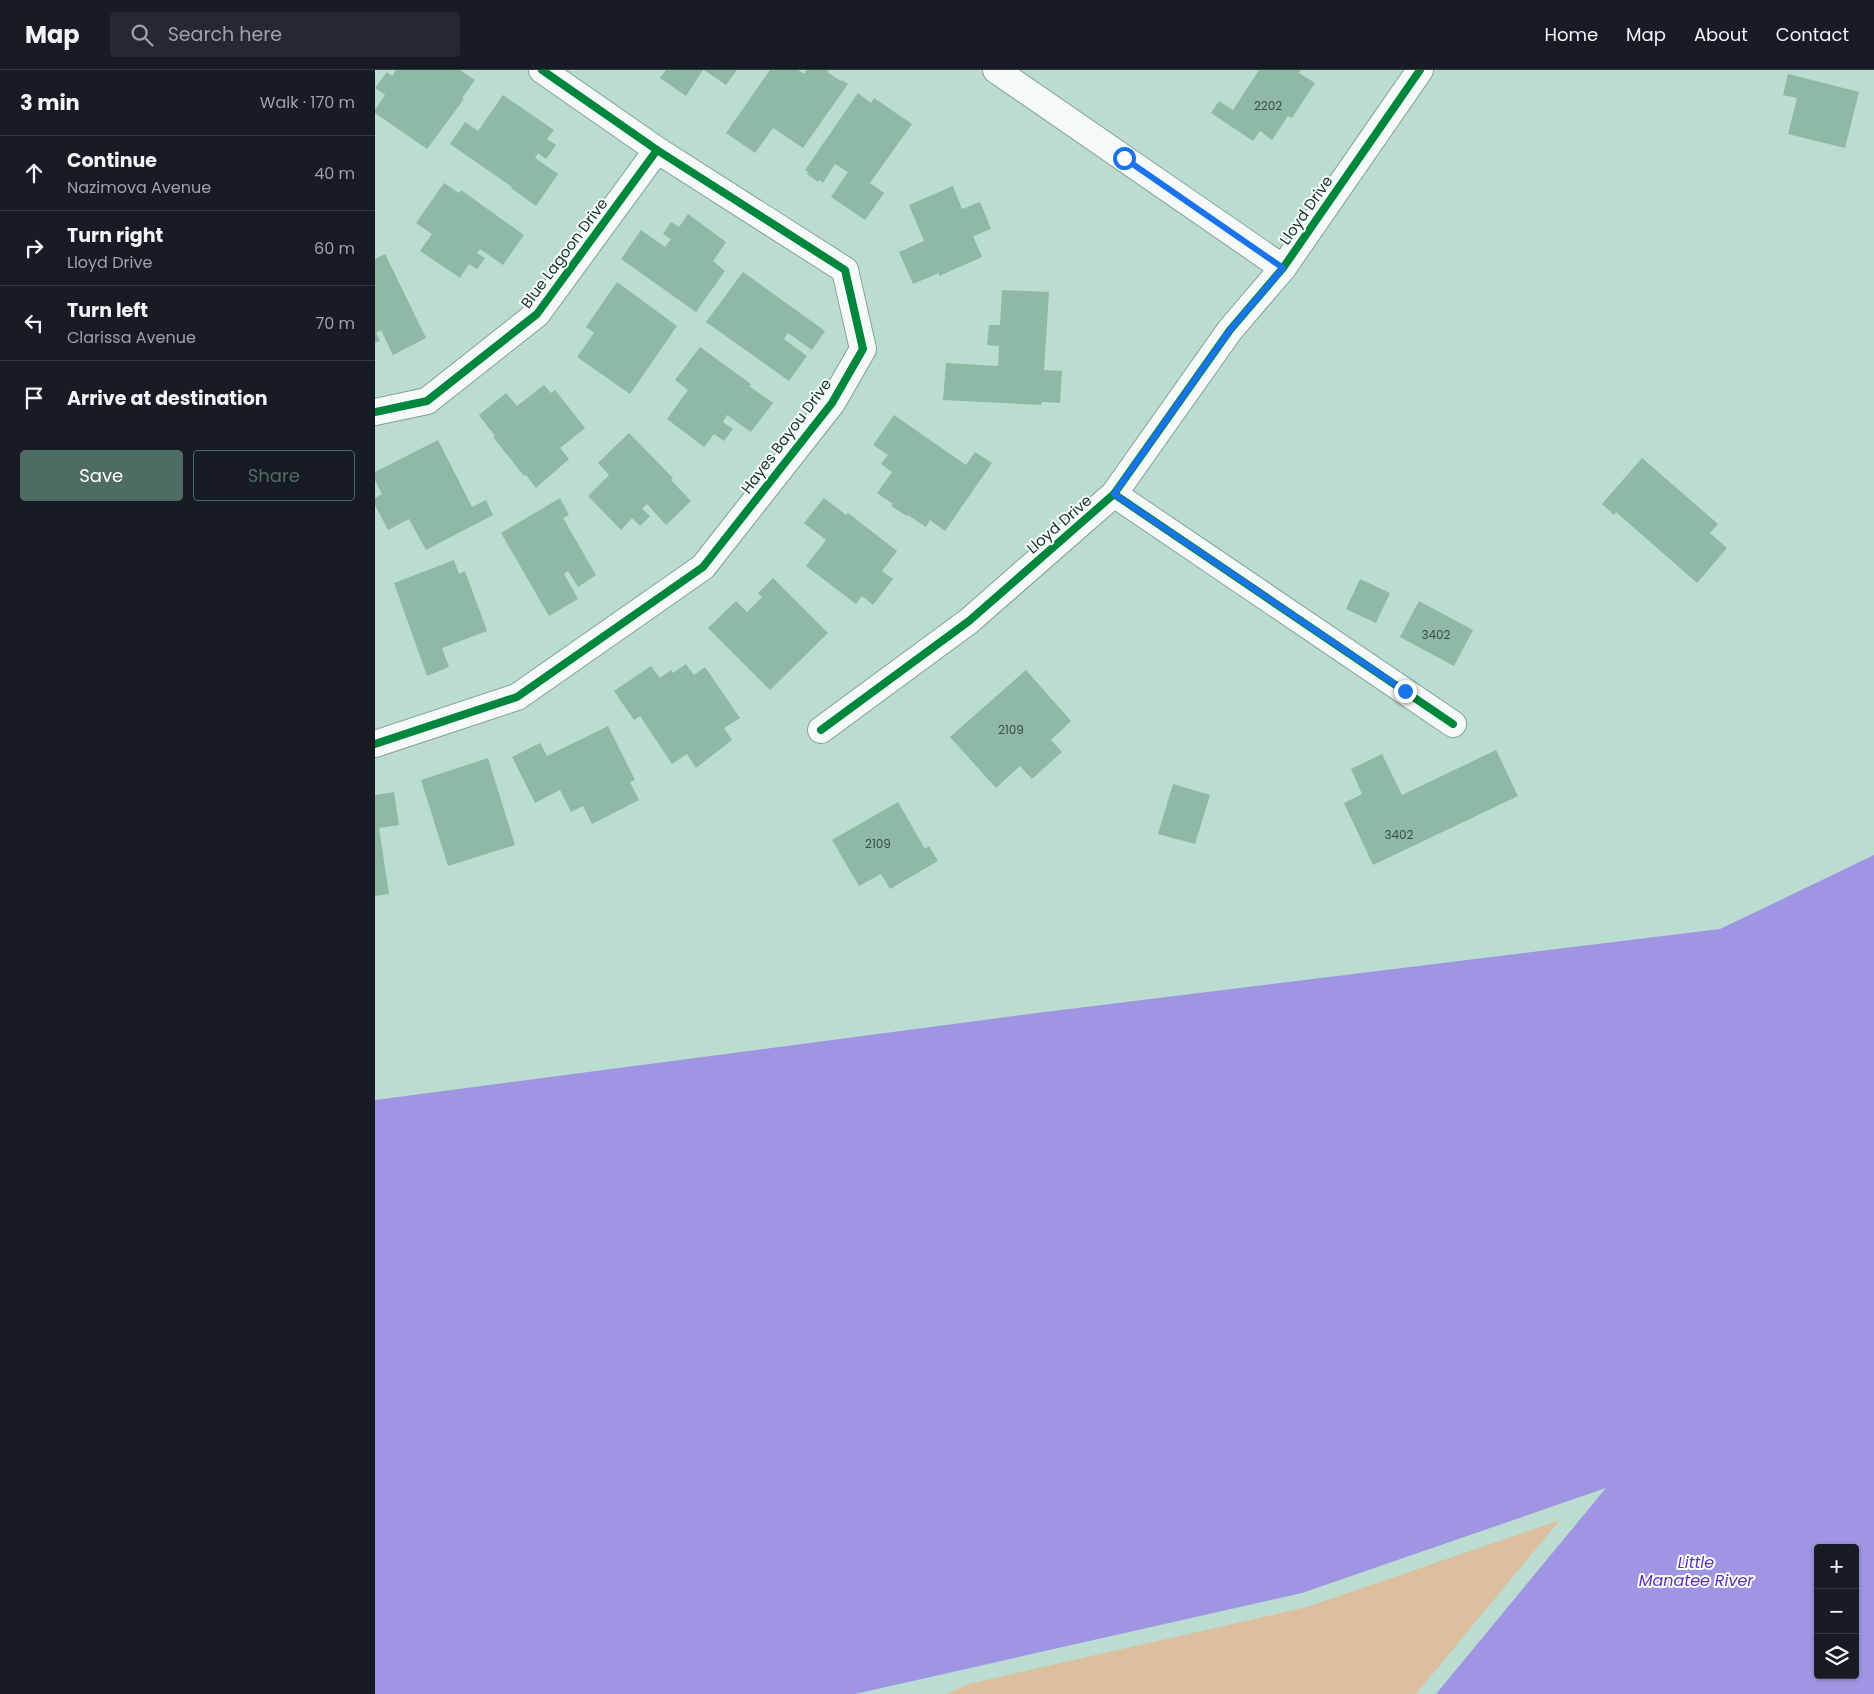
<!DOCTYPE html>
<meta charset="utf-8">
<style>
:root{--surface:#171b24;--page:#242831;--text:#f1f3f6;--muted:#9ea1a6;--line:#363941;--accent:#4f6c64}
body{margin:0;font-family:Poppins,sans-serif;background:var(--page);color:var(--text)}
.controls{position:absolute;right:15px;bottom:15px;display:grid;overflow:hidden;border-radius:5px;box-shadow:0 1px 4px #0004}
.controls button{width:45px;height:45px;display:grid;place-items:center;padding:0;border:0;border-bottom:1px solid var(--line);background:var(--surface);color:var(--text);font:25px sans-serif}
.stop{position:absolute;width:15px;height:15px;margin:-11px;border:4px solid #1a73e8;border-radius:50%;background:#fff}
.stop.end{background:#1a73e8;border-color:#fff;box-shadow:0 1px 5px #0008}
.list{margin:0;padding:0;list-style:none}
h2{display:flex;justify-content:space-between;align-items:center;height:65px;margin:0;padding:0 20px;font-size:21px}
h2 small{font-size:16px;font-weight:400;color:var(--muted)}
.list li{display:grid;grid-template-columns:32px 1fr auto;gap:15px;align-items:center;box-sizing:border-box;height:75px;padding:0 20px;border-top:1px solid var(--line)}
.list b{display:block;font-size:19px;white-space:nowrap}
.list p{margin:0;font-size:16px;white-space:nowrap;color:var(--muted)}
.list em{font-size:16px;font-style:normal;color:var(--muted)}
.actions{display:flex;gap:10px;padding:15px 20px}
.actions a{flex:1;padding:11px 0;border:1px solid var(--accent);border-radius:5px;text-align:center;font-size:18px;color:var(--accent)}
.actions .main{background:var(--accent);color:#fff}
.icon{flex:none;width:28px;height:28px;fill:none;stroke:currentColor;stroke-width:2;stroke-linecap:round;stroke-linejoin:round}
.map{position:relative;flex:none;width:1499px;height:1624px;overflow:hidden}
header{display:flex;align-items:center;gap:30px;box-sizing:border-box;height:70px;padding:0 25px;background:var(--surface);border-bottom:1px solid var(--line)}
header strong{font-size:24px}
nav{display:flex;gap:28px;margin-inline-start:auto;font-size:18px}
.search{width:350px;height:45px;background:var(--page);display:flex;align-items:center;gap:12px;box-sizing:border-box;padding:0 18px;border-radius:5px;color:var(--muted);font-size:19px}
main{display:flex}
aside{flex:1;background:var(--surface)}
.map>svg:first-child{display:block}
.green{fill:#dcbf9e}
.water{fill:#a095e2;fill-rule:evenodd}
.building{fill:#8fb9a4}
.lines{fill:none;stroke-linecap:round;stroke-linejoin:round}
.street-casing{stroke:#84a097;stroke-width:28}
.street{stroke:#f5faf8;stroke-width:26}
.cycleway-casing{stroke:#f8fefc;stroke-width:11}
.cycleway{stroke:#00873e;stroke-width:8}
.route{stroke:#1a73e8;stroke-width:6}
.labels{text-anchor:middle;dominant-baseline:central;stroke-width:4;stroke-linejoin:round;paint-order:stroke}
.number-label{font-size:12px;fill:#345248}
.street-label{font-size:15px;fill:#163029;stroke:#f8fefc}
.water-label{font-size:16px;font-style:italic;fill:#5f2fb5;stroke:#f8fefc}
</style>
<header>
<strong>Map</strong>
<div class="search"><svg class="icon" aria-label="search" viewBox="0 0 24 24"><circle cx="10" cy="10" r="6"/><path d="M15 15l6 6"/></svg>Search here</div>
<nav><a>Home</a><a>Map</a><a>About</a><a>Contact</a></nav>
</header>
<main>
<aside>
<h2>3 min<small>Walk · 170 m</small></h2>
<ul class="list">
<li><svg class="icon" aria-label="ahead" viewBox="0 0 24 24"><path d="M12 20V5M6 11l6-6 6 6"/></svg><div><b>Continue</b><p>Nazimova Avenue</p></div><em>40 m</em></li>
<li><svg class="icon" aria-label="right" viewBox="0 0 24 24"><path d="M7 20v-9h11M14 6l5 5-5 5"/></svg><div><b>Turn right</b><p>Lloyd Drive</p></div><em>60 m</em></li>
<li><svg class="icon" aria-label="left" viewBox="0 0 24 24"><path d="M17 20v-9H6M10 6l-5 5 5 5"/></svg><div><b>Turn left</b><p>Clarissa Avenue</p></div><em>70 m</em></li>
<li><svg class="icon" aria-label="arrive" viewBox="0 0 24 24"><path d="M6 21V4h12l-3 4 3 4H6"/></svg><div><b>Arrive at destination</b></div></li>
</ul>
<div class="actions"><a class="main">Save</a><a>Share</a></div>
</aside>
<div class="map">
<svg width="1499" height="1624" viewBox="0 0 1499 1624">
<rect width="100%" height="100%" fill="#badcd1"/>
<!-- green -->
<polygon class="green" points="1185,1450 1041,1624 571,1624 593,1614 932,1537"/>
<!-- water -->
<path class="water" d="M1499,785V1624H1061L1231,1418L927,1523L480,1624H0V1030L662,943L1345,859ZM1443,1478H1480V1605H1443Z"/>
<!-- building -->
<g class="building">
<polygon points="21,0 85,0 100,10 87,28 89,29 52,79 0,43 0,40 10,25 0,18 12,2 17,6"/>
<polygon points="291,0 328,0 311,26 285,8"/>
<polygon points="329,0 362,0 351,15"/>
<polygon points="395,0 423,0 429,4 432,0 454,0 452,2 466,11 467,10 473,14 428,78 398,58 380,83 351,63"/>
<polygon points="884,0 926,0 924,3 940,13 917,48 913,46 897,70 885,61 878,71 836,43 844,31 858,40"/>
<polygon points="1413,4 1484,22 1470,78 1413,64 1422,28 1408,25"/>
<polygon points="483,23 496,33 499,28 537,54 495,113 509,123 490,150 456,127 473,102 460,94 448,113 445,110 443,112 432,104 433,102 430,100"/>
<polygon points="128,25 179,60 172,69 181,75 171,89 163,83 160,88 183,104 161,136 136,118 137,117 75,74 90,52 103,61"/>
<polygon points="69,113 84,123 86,120 149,165 128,195 105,179 102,183 110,188 102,199 94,194 85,208 45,181 57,164 41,153"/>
<polygon points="578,116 587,139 605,132 616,159 598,166 607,187 564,206 564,203 538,214 524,182 549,171 534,135"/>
<polygon points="313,144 351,172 338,191 350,201 321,242 246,189 266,160 290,177 296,169 288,164 296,152 304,157"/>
<polygon points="10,184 51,268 18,285 6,260 1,263 5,271 0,273 0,189"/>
<polygon points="368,202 450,261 437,280 413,263 409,269 432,286 414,311 331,252"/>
<polygon points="242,212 302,256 255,324 202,287 219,263 211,257"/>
<polygon points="627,220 674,222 669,300 687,301 685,333 667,332 666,335 568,330 571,293 623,296 624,276 612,275 614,255 625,255"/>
<polygon points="325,277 376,314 374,316 398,333 376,362 352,345 348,352 358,359 349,371 339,364 329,377 292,349 313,320 300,310"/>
<polygon points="169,315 176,323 180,320 210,358 185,378 194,389 161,418 151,405 149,406 118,367 120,366 104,345 131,323 142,336"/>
<polygon points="519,345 591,395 600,382 617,393 570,461 555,450 551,457 533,445 532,446 516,436 518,434 502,423 517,402 506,394 513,385 498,375"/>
<polygon points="254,363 298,408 296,410 316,431 291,455 272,434 267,439 275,446 265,456 257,448 246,460 213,426 234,405 223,393"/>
<polygon points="63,370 97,437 111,430 118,445 51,480 34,449 13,460 0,435 0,428 7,424 0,410 0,402"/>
<polygon points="1267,388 1343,454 1335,463 1352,478 1322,513 1241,442 1239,445 1227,434"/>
<polygon points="185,428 194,445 188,448 221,505 203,517 193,501 189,504 203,529 174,546 126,463"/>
<polygon points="449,428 471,445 473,443 522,481 507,501 518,509 498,535 487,526 481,534 431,496 451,470 429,453"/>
<polygon points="79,490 84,504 90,501 112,561 67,578 74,597 52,606 19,513"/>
<polygon points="398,508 453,563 395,620 333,558 361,531 372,542 387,527 383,523"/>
<polygon points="985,509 1015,523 1001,553 971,539"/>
<polygon points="1044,531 1098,560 1079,596 1025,567"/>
<polygon points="311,594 319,605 330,597 365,648 349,658 357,670 321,698 312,684 297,694 265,646 259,650 239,621 276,596 285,608 296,600 298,603"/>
<polygon points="651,600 696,651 676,670 687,682 657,709 645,696 621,718 575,667"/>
<polygon points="233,656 260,710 255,712 264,730 217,754 208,736 196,742 185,720 160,733 137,687 165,673 172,686"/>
<polygon points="1121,680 1143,726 998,795 969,733 987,724 976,699 1007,684 1027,725"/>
<polygon points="113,688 140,775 73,796 46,710"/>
<polygon points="798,714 835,725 820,774 783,764"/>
<polygon points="19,722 24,755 4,758 14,824 0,826 0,725"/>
<polygon points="523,732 550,779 554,776 563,791 515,819 506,804 484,816 457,770"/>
</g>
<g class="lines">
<!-- street casing -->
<g class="street-casing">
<g id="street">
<polyline points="621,0 908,198"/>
<polyline points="0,342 52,331 162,244 282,80"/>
<polyline points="739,424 1078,654"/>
<polyline points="446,660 594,551 739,424 855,260 908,198 1045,0"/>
<polyline points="0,674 142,627 328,497 457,333 488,279 470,200 282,80 167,0"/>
</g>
</g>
<!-- street -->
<use href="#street" class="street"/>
<!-- cycleway casing -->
<g class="cycleway-casing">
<g id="cycleway">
<polyline points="0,342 52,331 162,244 282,80"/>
<polyline points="739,424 1078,654"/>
<polyline points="446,660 594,551 739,424 855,260 908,198 1045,0"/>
<polyline points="0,674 142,627 328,497 457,333 488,279 470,200 282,80 167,0"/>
</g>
</g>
<!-- cycleway -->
<use href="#cycleway" class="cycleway"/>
</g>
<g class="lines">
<!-- route -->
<polyline class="route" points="749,88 908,198 855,260 739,424 1030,621"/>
</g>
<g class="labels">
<!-- number labels -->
<g class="number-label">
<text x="893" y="35">2202</text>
<text x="1061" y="564">3402</text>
<text x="636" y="659">2109</text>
<text x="1024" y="764">3402</text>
<text x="503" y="773">2109</text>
</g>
<!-- street labels -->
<g class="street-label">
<text transform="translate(931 140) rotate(-55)">Lloyd Drive</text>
<text transform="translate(189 183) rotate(-53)">Blue Lagoon Drive</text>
<text transform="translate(411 366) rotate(-53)">Hayes Bayou Drive</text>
<text transform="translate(684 454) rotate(-41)">Lloyd Drive</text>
</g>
<!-- water labels -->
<g class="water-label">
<text x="1321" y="1492">Little<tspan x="1321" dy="18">Manatee River</tspan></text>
</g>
</g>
</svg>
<div class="controls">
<button>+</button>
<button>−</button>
<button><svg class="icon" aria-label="layers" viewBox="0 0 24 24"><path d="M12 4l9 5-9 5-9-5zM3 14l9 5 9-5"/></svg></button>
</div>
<div class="stop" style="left:749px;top:88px"></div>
<div class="stop end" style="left:1030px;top:621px"></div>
</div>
</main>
